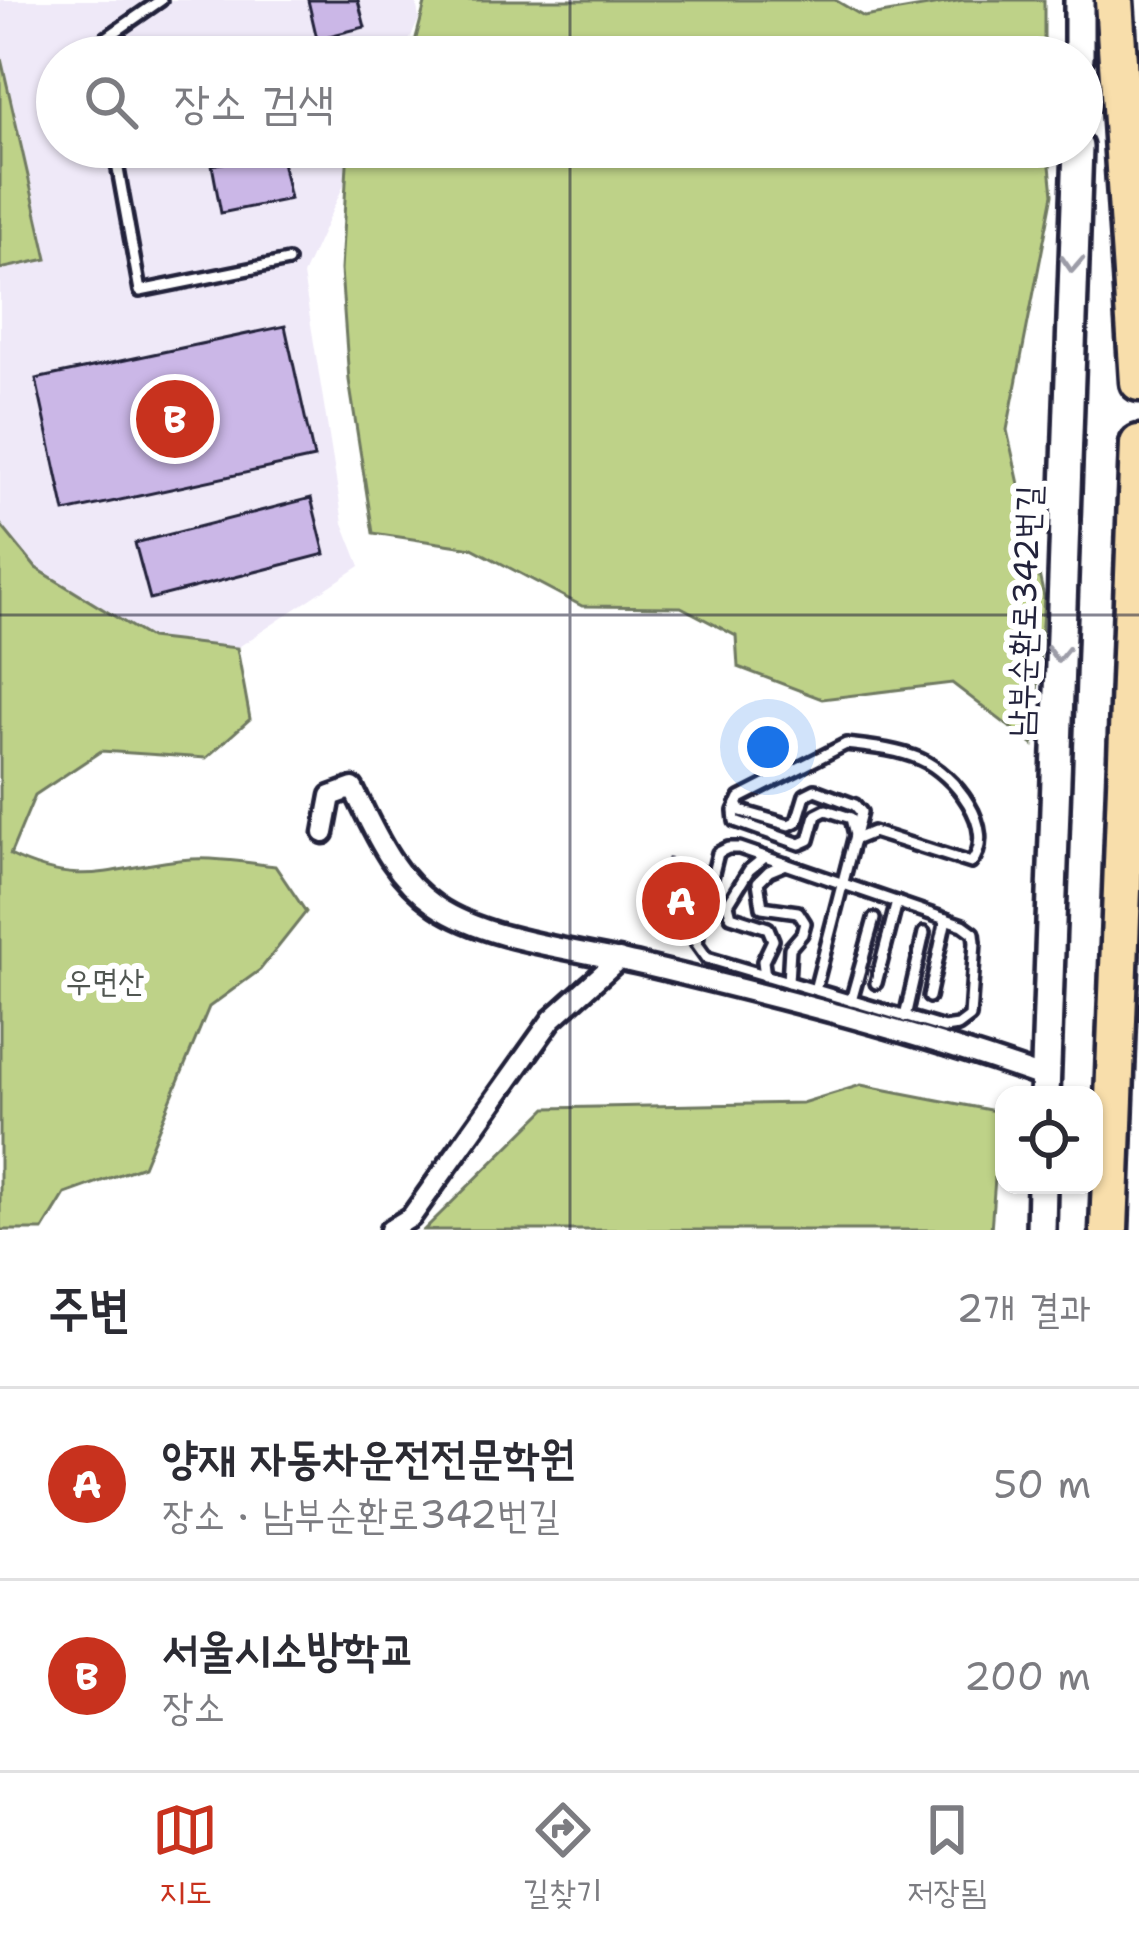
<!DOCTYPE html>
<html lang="ko">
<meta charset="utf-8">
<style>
:root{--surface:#fff;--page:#f2f2f3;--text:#2b2b33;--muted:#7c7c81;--line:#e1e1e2;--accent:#c8321e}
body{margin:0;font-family:"Shantell Sans","Poor Story",sans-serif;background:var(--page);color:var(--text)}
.controls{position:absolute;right:36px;bottom:36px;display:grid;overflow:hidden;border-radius:24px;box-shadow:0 3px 9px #0004}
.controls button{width:108px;height:108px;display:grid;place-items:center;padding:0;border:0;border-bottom:3px solid var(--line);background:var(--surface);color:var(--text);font:60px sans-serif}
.you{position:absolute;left:768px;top:747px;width:42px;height:42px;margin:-30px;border:9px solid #fff;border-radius:50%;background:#1a73e8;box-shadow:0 0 0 18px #1a73e833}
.badge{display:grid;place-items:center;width:78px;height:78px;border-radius:50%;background:var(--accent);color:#fff;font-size:39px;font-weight:700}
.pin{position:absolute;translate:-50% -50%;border:6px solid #fff;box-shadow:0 3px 12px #0006}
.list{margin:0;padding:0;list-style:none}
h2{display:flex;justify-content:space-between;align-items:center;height:156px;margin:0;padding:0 48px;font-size:51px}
h2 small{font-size:39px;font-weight:400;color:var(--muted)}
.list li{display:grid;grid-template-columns:78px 1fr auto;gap:36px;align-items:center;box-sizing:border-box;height:192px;padding:0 48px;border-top:3px solid var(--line)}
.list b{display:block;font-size:45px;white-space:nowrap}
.list p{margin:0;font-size:39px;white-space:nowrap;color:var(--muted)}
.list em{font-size:39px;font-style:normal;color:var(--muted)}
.icon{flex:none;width:66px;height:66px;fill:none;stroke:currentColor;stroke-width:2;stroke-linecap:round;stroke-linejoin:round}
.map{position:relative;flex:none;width:1139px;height:1230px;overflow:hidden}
.search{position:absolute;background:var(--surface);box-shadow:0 3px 9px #0004;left:36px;right:36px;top:36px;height:132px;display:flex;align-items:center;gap:30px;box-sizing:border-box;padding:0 42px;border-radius:66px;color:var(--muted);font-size:45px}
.sheet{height:540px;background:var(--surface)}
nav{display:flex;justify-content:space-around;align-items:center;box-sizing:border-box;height:168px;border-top:3px solid var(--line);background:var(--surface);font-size:33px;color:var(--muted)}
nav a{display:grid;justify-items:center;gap:6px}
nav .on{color:var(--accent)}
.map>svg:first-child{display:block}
.built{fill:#efe9f8}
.green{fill:#bed288;stroke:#707a62;stroke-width:3}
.building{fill:#cbb7e7;stroke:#22223b;stroke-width:3}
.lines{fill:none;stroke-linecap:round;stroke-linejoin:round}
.lane-casing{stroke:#22223b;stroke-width:18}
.street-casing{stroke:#22223b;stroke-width:27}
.secondary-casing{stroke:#22223b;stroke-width:36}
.highway-casing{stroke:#22223b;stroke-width:45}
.lane{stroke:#fff;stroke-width:9}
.street{stroke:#fff;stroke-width:18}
.secondary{stroke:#fff;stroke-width:27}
.highway{stroke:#f8deab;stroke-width:36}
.oneway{stroke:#9c9ca7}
.grid{fill:none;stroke:#22223b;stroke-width:3;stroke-opacity:0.55}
.labels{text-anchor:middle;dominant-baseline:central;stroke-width:12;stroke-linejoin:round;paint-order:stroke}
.street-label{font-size:33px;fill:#22223b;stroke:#fff}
.park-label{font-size:33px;fill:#515752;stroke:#fff}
</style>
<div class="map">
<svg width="1139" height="1230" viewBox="0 0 1139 1230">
<rect width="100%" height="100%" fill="#fff"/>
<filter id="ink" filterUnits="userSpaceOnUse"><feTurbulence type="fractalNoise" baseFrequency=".00833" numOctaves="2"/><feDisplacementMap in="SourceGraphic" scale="24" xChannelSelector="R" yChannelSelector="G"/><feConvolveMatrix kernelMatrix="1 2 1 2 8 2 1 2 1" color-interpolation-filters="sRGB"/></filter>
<g filter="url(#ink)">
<!-- built -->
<polygon class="built" points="0,0 416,0 419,19 402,57 57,57 57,147 361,147 303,275 343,523 360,566 237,648 150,638 36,568 0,524"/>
<!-- green -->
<g class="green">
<polygon points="426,0 835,0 864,17 963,0 1044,0 1044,57 411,57"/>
<polygon points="0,54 47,259 0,269"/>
<polygon points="348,147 1048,147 1053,194 1007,430 1044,597 1033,745 952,683 822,699 738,667 736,636 681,607 582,606 472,548 373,533 349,380 341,270"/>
<path d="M0,524L36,568L150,638L237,648L250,719L206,758L101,751L35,795L10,855C86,892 117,864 191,859C218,857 248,863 275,866L306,912L260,970L209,1007L143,1166L65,1194L43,1230H0Z"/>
<polygon points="861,1085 1000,1112 991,1230 424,1230 547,1108 802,1103"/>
</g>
<!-- building -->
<g class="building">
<polygon points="308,0 358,0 365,27 317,39"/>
<polygon points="280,152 290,199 221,213 212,165"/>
<polygon points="285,326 314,458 65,512 36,379"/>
<polygon points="311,498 325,554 150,599 135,543"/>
<polygon points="668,859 706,866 693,942 656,935"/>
</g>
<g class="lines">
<!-- lane casing -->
<g class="lane-casing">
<g id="lane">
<polyline points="98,57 96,45 161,0"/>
<polyline points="114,147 140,291 288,261"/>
<path d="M846,744C871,747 896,749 920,759C953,773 999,829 971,863L873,832L856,839L851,818L826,810L816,815L809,840L800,844L735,821L734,811L740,798Z"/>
<polyline points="737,804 741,811 789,825 797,821 805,795 815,790 855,805 861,812 815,990"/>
<polygon points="728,848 739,848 963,925 974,933 975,942 970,1017 958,1026 944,1028 707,958 697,944 698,934 718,853"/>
<polyline points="786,864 769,871 758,882 762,907 798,912 805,923 802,934 790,948 788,982"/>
<polyline points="765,976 763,961 773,940 768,928 731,916 728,904 749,870 765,857"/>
<polyline points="876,983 897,902"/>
<polyline points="929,997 946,919"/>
<polyline points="851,1001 874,919"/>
<polyline points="905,1017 924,933"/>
</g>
</g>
<!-- street casing -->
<g class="street-casing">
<g id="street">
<path d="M324,833L331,796L353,788C376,835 392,875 436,906C488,942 584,950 647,966C781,998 915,1032 1045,1078"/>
<polyline points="390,1230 411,1217 552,1019 619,959"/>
</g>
</g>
<!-- secondary casing -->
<g class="secondary-casing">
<g id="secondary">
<polyline points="1079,0 1079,57"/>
<polyline points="1045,1095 1078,147"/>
<polyline points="1041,1230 1042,1185"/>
</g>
</g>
<!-- highway casing -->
<g class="highway-casing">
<g id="highway">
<polyline points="1114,0 1139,382"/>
<polyline points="1109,1230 1139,444"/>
</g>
</g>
<!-- lane -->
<use href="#lane" class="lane"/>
<!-- street -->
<use href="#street" class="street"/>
<!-- secondary -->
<use href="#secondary" class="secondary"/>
<!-- highway -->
<use href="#highway" class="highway"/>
</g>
<!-- one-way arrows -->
<defs><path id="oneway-chevron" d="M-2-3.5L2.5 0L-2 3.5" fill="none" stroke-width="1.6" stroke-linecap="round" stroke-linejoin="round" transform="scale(3)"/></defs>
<g class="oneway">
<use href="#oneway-chevron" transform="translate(1072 264) rotate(93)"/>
<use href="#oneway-chevron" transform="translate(1058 654) rotate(92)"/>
</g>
</g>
<!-- grid -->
<path class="grid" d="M570,0V57M570,147V1230M0,615H1139"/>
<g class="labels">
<!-- street labels -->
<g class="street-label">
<text transform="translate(1024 611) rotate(-88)">남부순환로342번길</text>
</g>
<!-- park labels -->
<g class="park-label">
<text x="105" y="980">우면산</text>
</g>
</g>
</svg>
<div class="controls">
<button><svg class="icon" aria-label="locate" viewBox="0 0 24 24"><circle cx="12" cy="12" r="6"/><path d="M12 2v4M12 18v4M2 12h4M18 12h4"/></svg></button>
</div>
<div class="you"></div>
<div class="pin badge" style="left:681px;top:901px">A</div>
<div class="pin badge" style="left:175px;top:419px">B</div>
<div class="search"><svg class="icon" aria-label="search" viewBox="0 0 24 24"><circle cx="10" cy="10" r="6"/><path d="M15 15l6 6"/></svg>장소 검색</div>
</div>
<section class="sheet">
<h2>주변<small>2개 결과</small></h2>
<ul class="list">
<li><span class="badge">A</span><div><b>양재 자동차운전전문학원</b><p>장소 · 남부순환로342번길</p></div><em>50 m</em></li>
<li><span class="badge">B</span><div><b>서울시소방학교</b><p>장소</p></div><em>200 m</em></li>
</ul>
</section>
<nav>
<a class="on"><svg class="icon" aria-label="map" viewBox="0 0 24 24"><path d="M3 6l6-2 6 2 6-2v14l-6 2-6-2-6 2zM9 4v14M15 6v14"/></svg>지도</a>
<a><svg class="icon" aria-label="directions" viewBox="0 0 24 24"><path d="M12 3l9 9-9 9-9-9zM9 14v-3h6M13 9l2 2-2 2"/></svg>길찾기</a>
<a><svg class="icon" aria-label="saved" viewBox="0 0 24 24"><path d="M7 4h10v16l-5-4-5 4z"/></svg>저장됨</a>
</nav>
